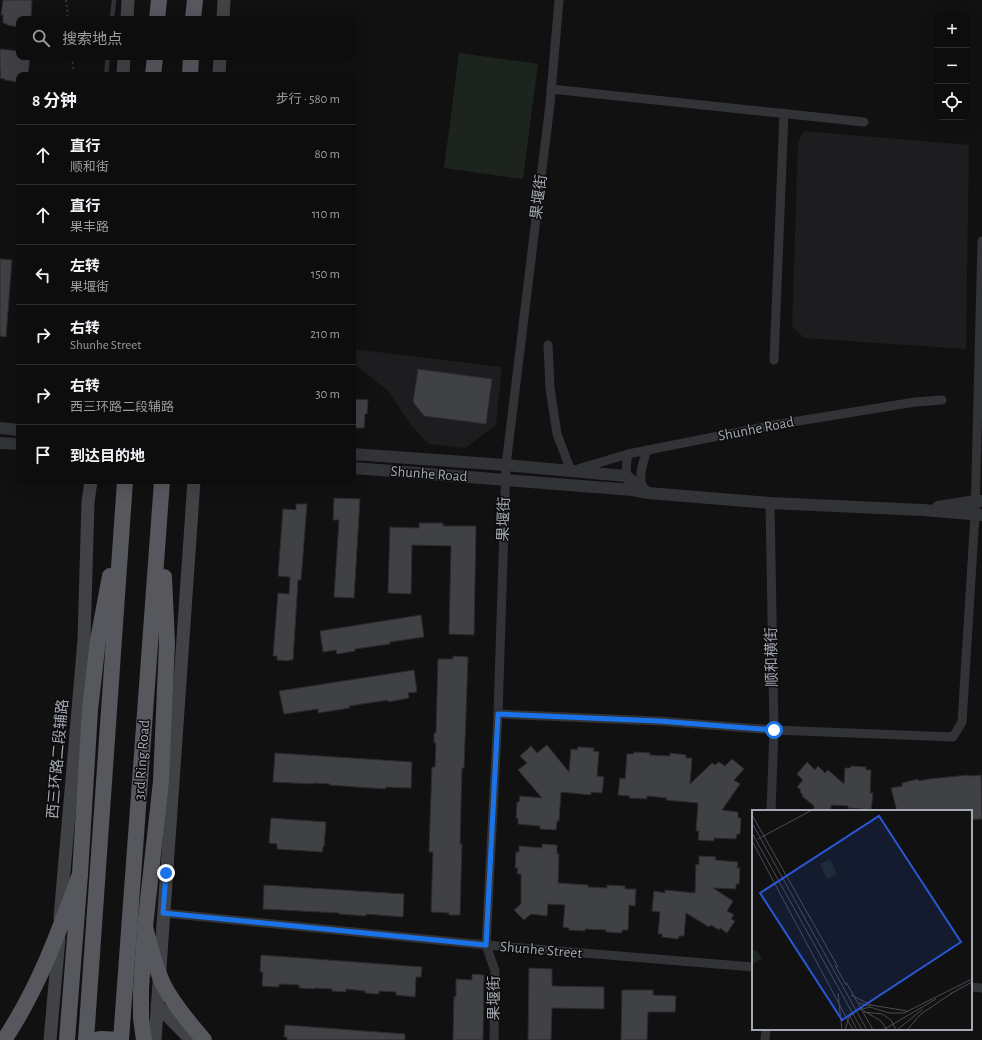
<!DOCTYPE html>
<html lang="zh">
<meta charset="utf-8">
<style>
:root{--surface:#0d0d0e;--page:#161617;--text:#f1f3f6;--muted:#9a9c9e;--line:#2d2d2e}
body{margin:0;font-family:"Alegreya Sans","Noto Sans SC",sans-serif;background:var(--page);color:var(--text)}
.controls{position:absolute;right:12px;top:12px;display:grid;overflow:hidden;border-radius:8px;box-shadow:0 4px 16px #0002}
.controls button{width:36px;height:36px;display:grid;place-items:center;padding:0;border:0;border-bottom:1px solid var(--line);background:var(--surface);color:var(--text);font:20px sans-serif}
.stop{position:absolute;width:12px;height:12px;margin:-9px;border:3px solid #1a73e8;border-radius:50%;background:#fff}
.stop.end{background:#1a73e8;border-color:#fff;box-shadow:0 1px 4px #0008}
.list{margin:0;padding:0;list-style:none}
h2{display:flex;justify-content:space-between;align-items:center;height:52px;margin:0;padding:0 16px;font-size:17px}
h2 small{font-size:13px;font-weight:400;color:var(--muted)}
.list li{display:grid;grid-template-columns:26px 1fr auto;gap:12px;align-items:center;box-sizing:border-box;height:60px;padding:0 16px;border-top:1px solid var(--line)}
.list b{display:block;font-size:15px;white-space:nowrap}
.list p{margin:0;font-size:13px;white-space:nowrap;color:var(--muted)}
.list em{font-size:13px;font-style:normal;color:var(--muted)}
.icon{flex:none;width:22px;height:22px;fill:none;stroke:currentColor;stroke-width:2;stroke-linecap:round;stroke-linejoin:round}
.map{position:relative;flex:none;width:982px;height:1040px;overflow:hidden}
.search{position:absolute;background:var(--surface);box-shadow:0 4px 16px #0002;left:16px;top:16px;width:340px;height:44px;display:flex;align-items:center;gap:10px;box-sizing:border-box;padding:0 14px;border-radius:8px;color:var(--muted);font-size:15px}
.panel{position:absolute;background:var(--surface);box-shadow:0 4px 16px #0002;left:16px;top:72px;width:340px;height:412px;border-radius:8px}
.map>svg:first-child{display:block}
.built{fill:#1d1d1f}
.green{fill:#1d241e}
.building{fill:#404145;stroke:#2b2b2e}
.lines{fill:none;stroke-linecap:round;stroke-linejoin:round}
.path{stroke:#383a3d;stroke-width:2;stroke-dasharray:2 3;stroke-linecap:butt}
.service{stroke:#323337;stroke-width:4.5}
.minor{stroke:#323337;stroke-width:9}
.tertiary{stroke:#323337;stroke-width:12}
.secondary{stroke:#404246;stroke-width:13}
.trunk{stroke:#56585e;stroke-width:16}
.trunk-bridge{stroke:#56585e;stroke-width:16}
.route{stroke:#1a73e8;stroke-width:5}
.labels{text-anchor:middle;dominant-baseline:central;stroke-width:3;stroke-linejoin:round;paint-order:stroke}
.street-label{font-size:15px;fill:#a3a8b2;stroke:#0c0c0d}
.inset-road{fill:none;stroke:#4b4d52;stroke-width:1}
.view{fill:#2a57d4;fill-opacity:0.15;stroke:#2a57d4;stroke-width:2}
.inset-edge{fill:none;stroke:#a3a8b2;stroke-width:2}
</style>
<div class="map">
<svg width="982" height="1040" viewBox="0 0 982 1040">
<rect width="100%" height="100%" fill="#111112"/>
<!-- built -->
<g class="built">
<polygon points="804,131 969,145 966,349 804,338 792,326 798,142"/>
<polygon points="353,349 502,367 496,425 465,448 429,444 410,424 388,391 353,363"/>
</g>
<!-- green -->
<polygon class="green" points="459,53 538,64 523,179 444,168"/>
<!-- building -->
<g class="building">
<polygon points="3,0 32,0 31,19 19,19 19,27 7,25 7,24 3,23 3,15 1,15"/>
<polygon points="0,49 19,51 19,57 30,57 28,75 19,75 19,82 4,80 5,79 0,78 1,71 0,71"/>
<polygon points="0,259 12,260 6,337 0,336"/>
<polygon points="418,369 492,379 486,424 424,416 413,402"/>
<polygon points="353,399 368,400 367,414 365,414 364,428 353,428"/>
<polygon points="334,498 360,499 354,598 334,597 339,520 333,520"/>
<polygon points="296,504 307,504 301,580 298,580 293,660 289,660 289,661 277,660 277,656 273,656 278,593 289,594 290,577 278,576 283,509 296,510"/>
<polygon points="419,523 443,523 443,526 476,526 474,635 449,634 451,546 412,545 411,594 388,593 390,527 419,528"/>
<polygon points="421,615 424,637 390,642 390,644 355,649 355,651 337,654 336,650 323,652 320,631"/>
<polygon points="453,656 468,657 464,768 462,768 460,844 462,844 460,915 449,915 449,913 431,912 433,852 429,852 432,767 435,767 436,743 434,743 434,733 436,733 438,659 453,659"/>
<polygon points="414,670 417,692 408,693 409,698 388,702 388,700 349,706 350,708 318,713 318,709 284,714 279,691"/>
<polygon points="547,745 569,772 571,749 577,750 578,747 594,748 593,751 599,752 597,776 604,777 602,793 591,792 591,795 561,792 559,821 557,821 556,830 540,829 540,826 518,824 518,818 516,818 517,802 519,802 520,796 542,798 518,770 527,763 520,756 531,746 537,753"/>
<polygon points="634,752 650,753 650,755 670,756 670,753 686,755 686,758 692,758 690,784 712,763 715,765 719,762 725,766 732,759 744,769 734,780 740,784 722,810 738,812 738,818 741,818 740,834 737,834 736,839 714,838 714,841 698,840 699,831 696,831 698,803 666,800 667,798 647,796 647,799 629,798 630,796 618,795 620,778 625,779 627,754 633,754"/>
<polygon points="275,753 412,762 411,788 386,787 386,789 329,785 330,784 314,783 314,784 273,782"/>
<polygon points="807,762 815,770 818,766 825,773 828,770 844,784 845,768 850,768 851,766 866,767 866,770 871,770 870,793 873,793 871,811 863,811 863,809 848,808 848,806 831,805 831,811 814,811 814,806 802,796 803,795 800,792 801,790 797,787 803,780 797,774"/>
<polygon points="969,775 969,776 981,775 982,819 971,820 971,811 897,811 891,788 902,786 902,783 918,779 919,781 929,779"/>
<polygon points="271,818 326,822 324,847 323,847 322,852 277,849 277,844 269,843"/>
<polygon points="542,844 557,845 557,854 559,854 558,883 588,885 588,887 607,888 607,885 625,886 625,889 636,889 635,906 629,905 628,930 622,930 622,933 606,932 606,930 585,929 585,931 569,930 569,928 563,927 565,905 548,904 547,916 531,914 524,920 514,910 521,904 521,874 517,874 518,868 515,868 516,852 519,852 519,846 542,848"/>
<polygon points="699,856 716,857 715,860 738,862 737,868 740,868 739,884 736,884 736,889 713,888 733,901 727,911 734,915 731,919 735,921 727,933 720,928 719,930 711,925 709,927 686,913 684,936 679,936 678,939 662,937 662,934 658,934 660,912 652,911 654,891 665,893 665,890 695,893 696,864 699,865"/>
<polygon points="264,885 404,894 403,917 366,914 366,916 339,914 339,913 263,909"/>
<polygon points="261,955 422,967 421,977 416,977 415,997 396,995 396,992 379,991 379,994 365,993 365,991 346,989 346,992 332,991 332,989 315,988 315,989 299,988 299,985 279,984 279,987 262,986 263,972 260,972"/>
<polygon points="529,968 552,969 552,986 604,987 604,1009 552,1008 551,1040 528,1040"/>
<polygon points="472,974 484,975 483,1040 453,1040 454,996 456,997 456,979 472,980"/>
<polygon points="622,990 653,990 653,995 676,996 675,1012 648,1012 647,1040 621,1040"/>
<polygon points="285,1025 405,1034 405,1040 287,1040 287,1037 284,1037"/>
</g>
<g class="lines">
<!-- path -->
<g class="path">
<polyline points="66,0 68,19"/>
<polyline points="72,57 74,75"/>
</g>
<!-- service -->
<g class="service">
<polyline points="112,19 114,0"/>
<polyline points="106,75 108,57"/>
</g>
<!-- minor -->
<g class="minor">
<polyline points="551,89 864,122"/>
<polyline points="548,345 550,388 557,434 571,471 628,454 774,425 915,402 942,400"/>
<polyline points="774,360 784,113"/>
<path d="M628,454C626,464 625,472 628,482"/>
<path d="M646,490C644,488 643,487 642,485C638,476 644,459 647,450"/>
<polyline points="770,503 774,730 771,811"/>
<polyline points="498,714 659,721 774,730 953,737 962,722 975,515 982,241"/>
<polyline points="163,913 486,945 753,967"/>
<polyline points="971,987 982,988"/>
<polyline points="494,1040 495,971 486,945 498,714 506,465 550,104 559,0"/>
<polyline points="765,1040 766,1029"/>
</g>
<!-- tertiary -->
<g class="tertiary">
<polyline points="0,428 19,430"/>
<polyline points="0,443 19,444"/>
<polyline points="353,454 506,465 626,476 645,491"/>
<polyline points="353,468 633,490 648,493 770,503 923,510 982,515"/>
<polyline points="938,507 975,501 982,501"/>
</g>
<!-- secondary -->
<g class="secondary">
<polyline points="127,19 128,0"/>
<polyline points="223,19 224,0"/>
<polyline points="123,75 124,57"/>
<polyline points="219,75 220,57"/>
<polyline points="60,918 84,640 88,502 91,481"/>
<polyline points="157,1005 191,1040"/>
<polyline points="50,1040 59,939"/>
<polyline points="155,1040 194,481"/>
</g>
<!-- trunk -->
<g class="trunk">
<polyline points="157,19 159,0"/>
<polyline points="193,19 195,0"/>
<polyline points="153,75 155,57"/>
<polyline points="190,75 191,57"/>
<polyline points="67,1040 80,874 90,710 98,640 110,576"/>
<polyline points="86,1040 125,481"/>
<polyline points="94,1040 102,1039 120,1040"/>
<polyline points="121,1040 162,481"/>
<polyline points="144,1040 141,1018 141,989 145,927 161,781 167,643 164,577"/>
</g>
<!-- trunk-bridge -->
<g class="trunk-bridge">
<path d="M145,927C150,947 155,966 163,984C172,1002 191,1025 204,1040"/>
<path d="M4,1040C38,989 59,932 80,874"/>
</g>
</g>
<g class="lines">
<!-- route -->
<polyline class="route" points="166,873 163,913 486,945 498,714 659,721 774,730"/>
</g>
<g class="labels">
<!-- street labels -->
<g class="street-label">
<text transform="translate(539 197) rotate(-83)">果堰街</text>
<text transform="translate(756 429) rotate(-11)">Shunhe Road</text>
<text transform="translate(429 474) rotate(4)">Shunhe Road</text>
<text transform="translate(504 519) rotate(-88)">果堰街</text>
<text transform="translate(772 657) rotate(-91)">顺和横街</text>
<text transform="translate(58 759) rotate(-85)">西三环路二段辅路</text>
<text transform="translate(142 760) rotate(-86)">3rd Ring Road</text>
<text transform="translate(541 950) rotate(5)">Shunhe Street</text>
<text transform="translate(494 998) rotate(-90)">果堰街</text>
</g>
</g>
<!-- overview -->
<g transform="translate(752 810)">
<rect width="220" height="220" fill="#111112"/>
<path d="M78,49L85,64L75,69L68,54ZM0,140L5,141L10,149L0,154Z" fill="#1d241e"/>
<path class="inset-road" d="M0,5L86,157M0,13L115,220M0,23L110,220M6,29L60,0M0,31L101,220M83,155L94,175M94,172L121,220M86,183L90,220M198,184L220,172M99,185L119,195L155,201M106,193L119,196M107,198L129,211L135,220M112,202L130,204L139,210L144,220M97,204L105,220M93,220L97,207L106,200L118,197L137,203H152L220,169M131,220L184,189M145,220L171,199M155,220L169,204L200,183"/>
<path class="view" d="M127,6L209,132L90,210L8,83Z"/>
<rect width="220" height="220" class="inset-edge"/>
</g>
</svg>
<div class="controls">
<button>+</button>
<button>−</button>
<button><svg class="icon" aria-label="locate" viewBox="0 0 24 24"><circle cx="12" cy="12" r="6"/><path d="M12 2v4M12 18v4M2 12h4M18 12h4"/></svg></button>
</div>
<div class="stop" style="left:774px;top:730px"></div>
<div class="stop end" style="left:166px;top:873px"></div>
<div class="search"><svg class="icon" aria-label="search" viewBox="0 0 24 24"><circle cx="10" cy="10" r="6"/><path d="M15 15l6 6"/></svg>搜索地点</div>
<section class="panel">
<h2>8 分钟<small>步行 · 580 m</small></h2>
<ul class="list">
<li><svg class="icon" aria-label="ahead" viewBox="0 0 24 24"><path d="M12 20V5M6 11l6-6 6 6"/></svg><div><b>直行</b><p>顺和街</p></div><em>80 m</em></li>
<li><svg class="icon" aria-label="ahead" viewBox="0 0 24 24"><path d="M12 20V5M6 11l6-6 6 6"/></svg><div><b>直行</b><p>果丰路</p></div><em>110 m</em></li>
<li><svg class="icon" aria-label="left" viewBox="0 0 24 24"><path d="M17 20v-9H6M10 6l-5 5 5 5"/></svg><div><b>左转</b><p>果堰街</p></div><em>150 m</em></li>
<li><svg class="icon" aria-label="right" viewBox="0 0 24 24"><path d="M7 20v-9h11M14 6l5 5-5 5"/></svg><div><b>右转</b><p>Shunhe Street</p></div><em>210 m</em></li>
<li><svg class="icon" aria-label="right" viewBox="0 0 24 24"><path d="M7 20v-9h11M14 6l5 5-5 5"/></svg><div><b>右转</b><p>西三环路二段辅路</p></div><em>30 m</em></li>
<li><svg class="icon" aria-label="arrive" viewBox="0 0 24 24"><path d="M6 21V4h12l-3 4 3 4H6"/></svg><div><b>到达目的地</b></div></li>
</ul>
</section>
</div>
